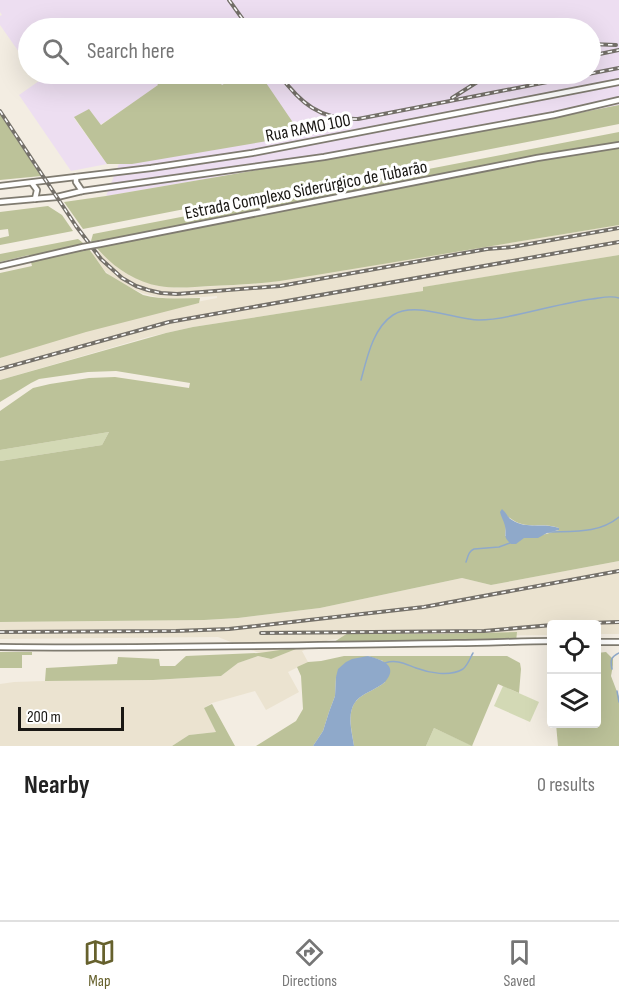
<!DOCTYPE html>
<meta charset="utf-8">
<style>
:root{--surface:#fff;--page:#f2f2f2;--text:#222;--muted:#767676;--line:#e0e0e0;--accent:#66612d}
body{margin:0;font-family:"Sofia Sans Condensed",sans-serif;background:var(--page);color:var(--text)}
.controls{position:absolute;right:18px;bottom:18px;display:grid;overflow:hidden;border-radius:6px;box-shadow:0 6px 24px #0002}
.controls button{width:54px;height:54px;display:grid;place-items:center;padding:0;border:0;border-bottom:2px solid var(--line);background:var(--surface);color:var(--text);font:30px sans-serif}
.scale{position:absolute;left:18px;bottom:15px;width:106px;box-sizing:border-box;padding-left:6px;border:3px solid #191713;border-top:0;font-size:16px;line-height:21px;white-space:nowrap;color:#191713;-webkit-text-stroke:4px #fff;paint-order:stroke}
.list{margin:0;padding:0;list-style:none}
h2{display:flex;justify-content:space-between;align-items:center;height:78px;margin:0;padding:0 24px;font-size:26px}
h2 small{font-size:20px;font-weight:400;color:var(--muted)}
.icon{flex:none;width:33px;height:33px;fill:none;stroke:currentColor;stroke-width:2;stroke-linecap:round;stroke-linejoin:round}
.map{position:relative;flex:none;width:619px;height:746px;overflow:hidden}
.search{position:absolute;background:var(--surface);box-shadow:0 6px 24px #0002;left:18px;right:18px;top:18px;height:66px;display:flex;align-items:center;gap:15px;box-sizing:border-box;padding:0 21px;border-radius:33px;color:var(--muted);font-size:22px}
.sheet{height:174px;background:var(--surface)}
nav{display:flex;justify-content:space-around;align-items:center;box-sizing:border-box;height:84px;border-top:2px solid var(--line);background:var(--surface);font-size:16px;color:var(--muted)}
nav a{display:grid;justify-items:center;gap:3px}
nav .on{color:var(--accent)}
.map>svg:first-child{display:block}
.built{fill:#ebe3d0}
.industrial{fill:#eddef1}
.green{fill:#d3d9b5}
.forest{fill:#bcc299;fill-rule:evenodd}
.water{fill:#8fa9ca}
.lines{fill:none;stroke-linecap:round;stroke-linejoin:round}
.stream{stroke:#8fa9ca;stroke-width:1.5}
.minor-casing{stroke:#7f7b70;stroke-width:8}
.minor{stroke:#fff;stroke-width:4.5}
.rail-casing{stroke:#747069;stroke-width:4}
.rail{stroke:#fff;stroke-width:1.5;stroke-dasharray:4.5;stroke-linecap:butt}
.minor-bridge-casing{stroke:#7f7b70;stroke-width:8;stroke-linecap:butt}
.minor-bridge{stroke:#fff;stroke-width:4.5}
.labels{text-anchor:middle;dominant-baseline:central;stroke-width:6;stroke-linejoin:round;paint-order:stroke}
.street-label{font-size:18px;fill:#191713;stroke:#fff}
</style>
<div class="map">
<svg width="619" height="746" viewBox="0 0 619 746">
<rect width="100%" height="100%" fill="#f3ede2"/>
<!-- built -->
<g class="built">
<polygon points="619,225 619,255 424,287 424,291 193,327 148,337 0,380 0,358 135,314 217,298 217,296 175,299 157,297 142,293 125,285 111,277 88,254 99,251 117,267 130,276 159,286 176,288 256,284"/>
<polygon points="619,561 619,634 597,634 596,624 552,624 551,635 343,638 329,640 302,651 308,662 288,672 299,692 266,710 255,691 212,703 204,708 216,732 189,735 172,746 0,746 0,684 14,682 45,681 154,680 221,676 238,663 258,656 270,659 272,658 218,637 0,639 0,622 204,620 238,618 320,608 462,578 491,585"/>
</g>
<!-- industrial -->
<polygon class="industrial" points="0,0 619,0 619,105 518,125 106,196 147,94 100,125 74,118 107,164 71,171 19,95 39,81 35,74 151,74 157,82 155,74 590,74 590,28 28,28 28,65 0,25 0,16 2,15 0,12"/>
<!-- green -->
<g class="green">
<polygon points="109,432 102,445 0,461 0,450"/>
<polygon points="503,686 539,702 530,722 494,706"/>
<polygon points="434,728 473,746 426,746"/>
</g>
<!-- forest -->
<g class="forest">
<polygon points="151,74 213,74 222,85 241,74 260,74 294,124 291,137 132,164 107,164 74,117 89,109 101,125 158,85"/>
<polygon points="619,105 619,124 83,229 64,202 106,196 518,125"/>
<polygon points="0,114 41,176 0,180"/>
<path d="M619,132V225L280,281C257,284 234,285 210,286C194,287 176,289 159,286C131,281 108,263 91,241L93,234Z"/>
<polygon points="48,206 62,215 73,231 0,245 0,238 9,236 8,229 0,230 0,212"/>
<path d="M78,239L87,246L106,273L143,295C161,300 181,298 200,298L199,303L86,332L0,358V273L32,266L29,255L0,262V254Z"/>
<path d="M619,255V561L491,585L462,578L320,608L238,618L204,620L0,622V461L102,445L109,432L0,450V411L33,388L50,384L89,378L115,377L189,388L190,383L116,371L88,372L39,379L31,383L0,402V380L166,333L193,327L423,291V287ZM507,516C527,532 538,521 559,528V530C537,537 528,539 505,536Z"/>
<polygon points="517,632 516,642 334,642 348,633 436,634"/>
<polygon points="301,647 271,659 258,656 238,663 221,676 153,680 45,681 46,668 117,664 118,657 159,659 160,666 175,666 186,656 259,653"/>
<polygon points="0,652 32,652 32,655 22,655 22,668 0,668"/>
<polygon points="606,652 613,659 613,665 611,676 619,697 619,746 558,746 556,724 596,724 597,653"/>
<path d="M344,656H507L520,663L521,669L519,693L498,684L472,746L434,728L426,746H354C352,731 345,710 359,698C366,692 377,689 385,682L383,661L368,656L336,677L335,696L329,712L323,731L313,746H256L296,721L303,709L301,676L297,667L308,662L321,661Z"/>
<polygon points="212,704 235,746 172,746 189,735 216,732 204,708"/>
</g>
<!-- water -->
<g class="water">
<path d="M502,509C506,512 507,517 512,520C528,530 542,522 559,528V530L547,533L538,538H524L516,544H511C502,536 507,535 505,526C504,521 501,517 500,512Z"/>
<path d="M368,656C383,660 399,666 385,682C377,689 366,692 359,698C345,710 352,731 354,746H313L323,731L329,712L335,696L336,677L338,669L346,662L352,659Z"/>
</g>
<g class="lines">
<!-- stream -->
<g class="stream">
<path d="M361,380C367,358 373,328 393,315C416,301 455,320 479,320C493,320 507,317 520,314C544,309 568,302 592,299C601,298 610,295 619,298"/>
<path d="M548,532C574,531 598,534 619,517"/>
<path d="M466,562C468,556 469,551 474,549L499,547L510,543"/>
<path d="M385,663C397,659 405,664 416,668C429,673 450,677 463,669C468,665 470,658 473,653"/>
<path d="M612,669C610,660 611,657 619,653"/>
<polyline points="617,691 619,702"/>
</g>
<!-- minor casing -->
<g class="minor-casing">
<g id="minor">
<polyline points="76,177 76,182 82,191"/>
<polyline points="32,183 37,190 35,199"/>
<polyline points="0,186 151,168 252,153 619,82"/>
<polyline points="0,202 57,197 82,191 324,157 554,115 619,100"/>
<polyline points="100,244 537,158 619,145"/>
<polyline points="0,266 83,247"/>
<polyline points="596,642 619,642"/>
<path d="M0,647C152,649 304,645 456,643C488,643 520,641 552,641"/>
</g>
</g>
<!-- minor -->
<use href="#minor" class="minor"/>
<!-- rail casing -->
<g class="rail-casing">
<g id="rail">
<polyline points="229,0 249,28"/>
<polyline points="590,44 616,45"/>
<polyline points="590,56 619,50"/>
<path d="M279,74C300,103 320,120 358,119L619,68"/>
<polyline points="518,77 535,74"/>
<polyline points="452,98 490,74"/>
<polyline points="0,111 76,226 101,259 122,278 136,286 148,290 161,293 177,294 280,286 487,249 512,247 619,228"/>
<polyline points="0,369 169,322 619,242"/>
<polyline points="561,624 619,622"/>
<polyline points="0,632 176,631 229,629 424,607 619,571"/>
<polyline points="261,633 484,631 552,625"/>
</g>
</g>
<!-- rail -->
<use href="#rail" class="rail"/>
<!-- minor-bridge casing -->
<g class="minor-bridge-casing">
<polyline id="minor-bridge" points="83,247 100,244"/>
</g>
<!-- minor-bridge -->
<use href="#minor-bridge" class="minor-bridge"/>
</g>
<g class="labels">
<!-- street labels -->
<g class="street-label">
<text transform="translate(308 128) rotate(-11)">Rua RAMO 100</text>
<text transform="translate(306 190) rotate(-11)">Estrada Complexo Siderúrgico de Tubarão</text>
</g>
</g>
</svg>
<div class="controls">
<button><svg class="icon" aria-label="locate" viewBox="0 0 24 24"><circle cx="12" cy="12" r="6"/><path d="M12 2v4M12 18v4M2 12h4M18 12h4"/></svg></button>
<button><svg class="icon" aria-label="layers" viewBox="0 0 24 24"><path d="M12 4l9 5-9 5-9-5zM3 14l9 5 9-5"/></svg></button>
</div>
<div class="scale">200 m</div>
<div class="search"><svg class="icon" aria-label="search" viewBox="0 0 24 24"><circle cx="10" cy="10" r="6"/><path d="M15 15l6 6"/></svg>Search here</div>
</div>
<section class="sheet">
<h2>Nearby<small>0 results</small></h2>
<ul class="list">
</ul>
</section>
<nav>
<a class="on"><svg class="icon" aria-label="map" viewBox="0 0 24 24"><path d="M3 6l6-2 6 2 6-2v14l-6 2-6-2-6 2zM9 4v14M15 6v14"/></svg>Map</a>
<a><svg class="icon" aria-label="directions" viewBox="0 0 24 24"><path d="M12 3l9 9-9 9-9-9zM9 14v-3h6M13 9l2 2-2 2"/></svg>Directions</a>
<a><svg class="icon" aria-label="saved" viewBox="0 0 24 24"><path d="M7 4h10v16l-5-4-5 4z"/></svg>Saved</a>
</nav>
